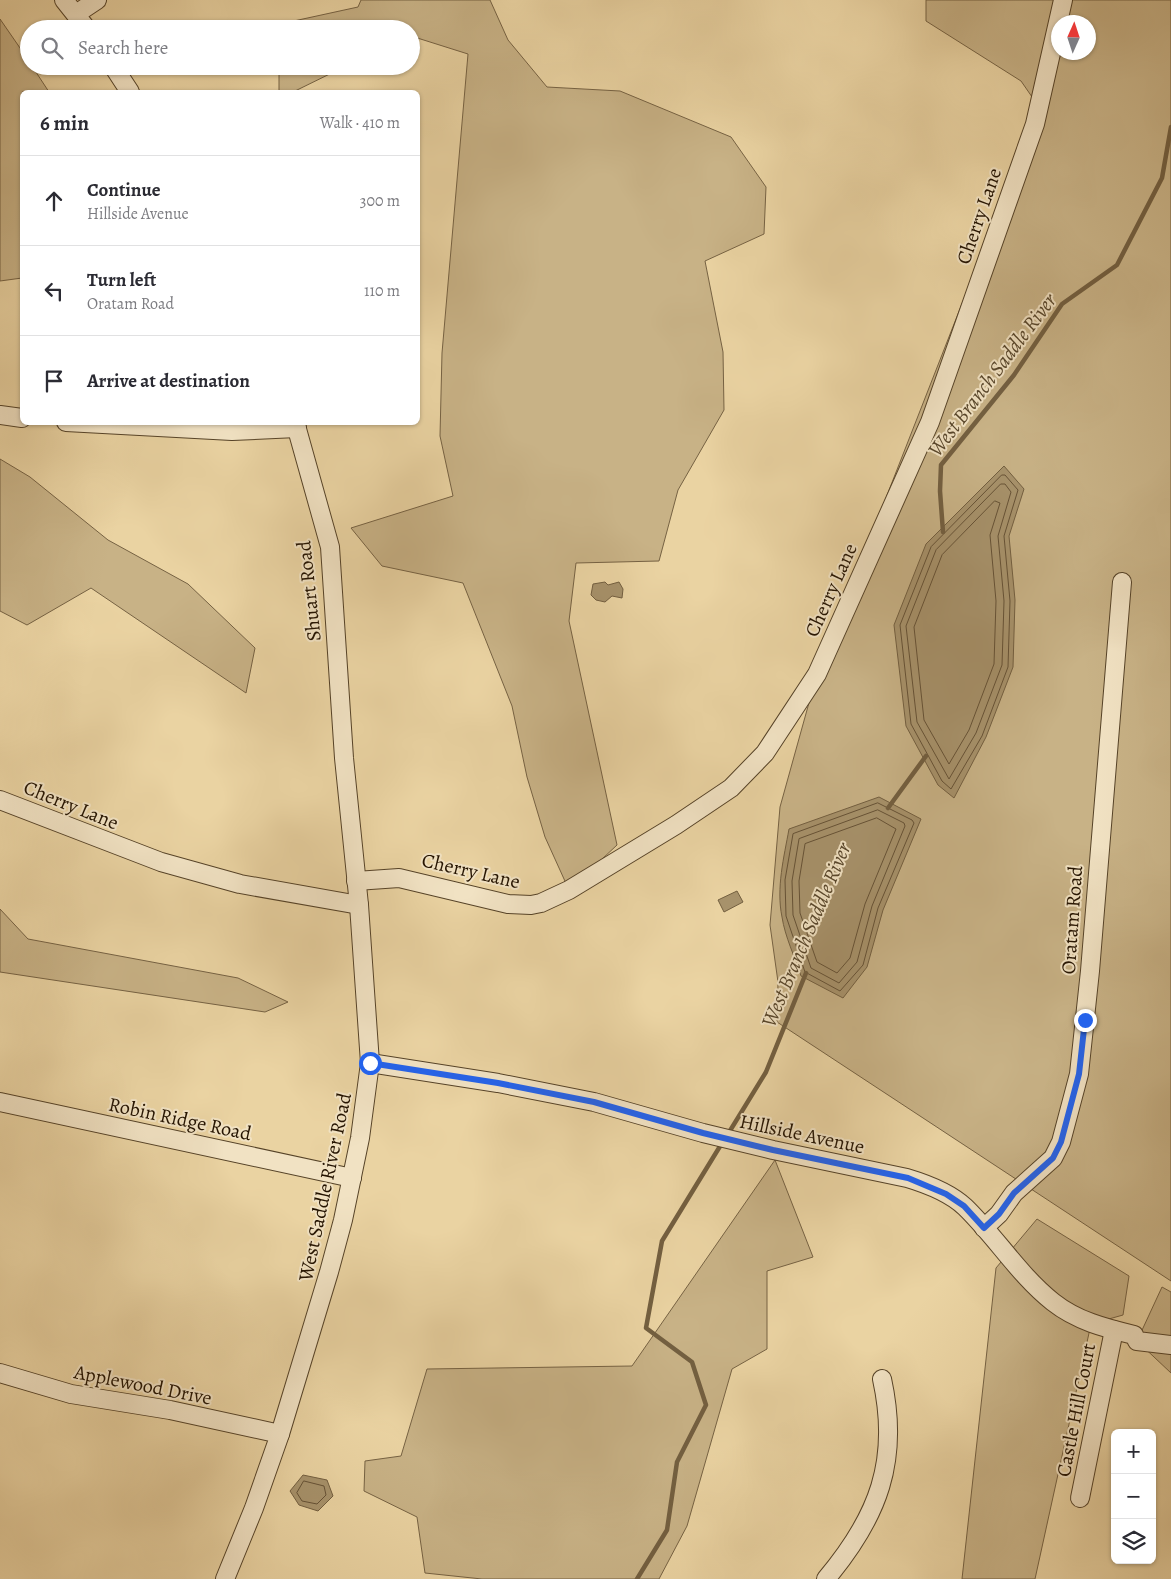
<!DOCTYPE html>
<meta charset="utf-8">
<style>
:root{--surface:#fff;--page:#f7f7f7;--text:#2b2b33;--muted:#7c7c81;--line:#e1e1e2}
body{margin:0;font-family:Alegreya,serif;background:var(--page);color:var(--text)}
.controls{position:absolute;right:15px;bottom:15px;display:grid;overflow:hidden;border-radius:8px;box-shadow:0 1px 4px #0004}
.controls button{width:45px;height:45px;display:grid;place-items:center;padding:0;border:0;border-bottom:1px solid var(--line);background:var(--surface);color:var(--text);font:25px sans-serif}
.compass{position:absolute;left:1051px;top:15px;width:45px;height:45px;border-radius:50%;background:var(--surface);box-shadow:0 1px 4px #0004;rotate:3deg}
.stop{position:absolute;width:15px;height:15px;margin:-11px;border:4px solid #2563eb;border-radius:50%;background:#fff}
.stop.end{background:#2563eb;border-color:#fff;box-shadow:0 1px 5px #0008}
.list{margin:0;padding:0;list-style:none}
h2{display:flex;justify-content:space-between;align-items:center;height:65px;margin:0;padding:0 20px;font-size:21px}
h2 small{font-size:16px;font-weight:400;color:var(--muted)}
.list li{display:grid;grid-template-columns:32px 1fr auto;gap:15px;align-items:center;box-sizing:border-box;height:90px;padding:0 20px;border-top:1px solid var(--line)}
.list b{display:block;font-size:19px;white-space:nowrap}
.list p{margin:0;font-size:16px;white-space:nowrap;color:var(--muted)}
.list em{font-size:16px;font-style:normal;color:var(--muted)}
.icon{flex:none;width:28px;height:28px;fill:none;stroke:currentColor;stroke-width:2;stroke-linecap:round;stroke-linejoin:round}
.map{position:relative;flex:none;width:1171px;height:1579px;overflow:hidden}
.search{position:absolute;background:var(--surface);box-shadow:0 1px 4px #0004;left:20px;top:20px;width:400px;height:55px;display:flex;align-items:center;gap:12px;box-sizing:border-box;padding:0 18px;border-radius:28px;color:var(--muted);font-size:19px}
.panel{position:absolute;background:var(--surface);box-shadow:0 1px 4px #0004;left:20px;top:90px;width:400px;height:335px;border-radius:8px}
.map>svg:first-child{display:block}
.green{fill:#c8b286;stroke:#766243;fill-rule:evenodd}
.water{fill:#a7926b;stroke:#735f40}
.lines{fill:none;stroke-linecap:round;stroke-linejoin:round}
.shore{stroke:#665236;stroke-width:1}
.stream{stroke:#735f40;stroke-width:4.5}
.minor-casing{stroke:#564328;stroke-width:20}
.minor{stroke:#f1e2c3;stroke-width:18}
.route{stroke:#2563eb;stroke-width:6}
.labels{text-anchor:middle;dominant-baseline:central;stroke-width:4;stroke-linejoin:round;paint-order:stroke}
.street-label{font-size:20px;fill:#241300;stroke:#f1e2c3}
.water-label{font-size:21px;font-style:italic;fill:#58462b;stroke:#f1e2c3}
</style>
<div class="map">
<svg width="1171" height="1579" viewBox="0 0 1171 1579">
<rect width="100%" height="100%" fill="#ead3a2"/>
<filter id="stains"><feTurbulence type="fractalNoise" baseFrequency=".004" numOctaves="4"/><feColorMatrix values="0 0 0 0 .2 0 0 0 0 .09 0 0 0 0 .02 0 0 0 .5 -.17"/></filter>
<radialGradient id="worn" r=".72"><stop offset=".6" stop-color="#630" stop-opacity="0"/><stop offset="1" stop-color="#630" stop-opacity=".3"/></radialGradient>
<!-- green -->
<g class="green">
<polygon points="361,0 490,0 508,40 547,87 620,91 731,137 766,187 764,234 705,261 723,352 724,410 678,490 659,561 576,563 569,621 617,845 569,890 545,837 527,777 512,706 463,583 382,566 351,528 453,496 440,436 442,353 468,54 411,36 411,29 280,29 280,24 358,7"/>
<path d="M926,0H1171V1281L777,1022L778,982L770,925L780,807L817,674L1039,107L1021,81L926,21ZM1058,22H1088V52H1058Z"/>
<polygon points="0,19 29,61 29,66 32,66 49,92 22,92 22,278 0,281"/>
<polygon points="279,66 346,66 293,92 279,92"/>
<polygon points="0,459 30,477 108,540 188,584 255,648 246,693 91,588 27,625 0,611"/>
<polygon points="0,909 28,939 238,978 288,1002 265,1012 0,972"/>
<polygon points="775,1160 813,1257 767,1271 767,1349 732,1369 687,1526 659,1579 482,1579 425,1573 417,1517 364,1491 365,1461 401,1456 427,1369 632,1366"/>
<polygon points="1037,1219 1129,1276 1123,1315 1091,1324 1035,1579 962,1579 996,1268"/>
<polygon points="1162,1287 1171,1292 1171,1373 1137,1341"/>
</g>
<!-- water -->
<g class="water">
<polygon points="1004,466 1024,489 1009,536 1015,600 1013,667 986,737 954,798 938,785 906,726 894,625 926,544"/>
<polygon points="605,582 608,585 619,582 623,589 622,598 612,596 605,602 596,600 591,595 593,584"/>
<path d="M879,797L921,819L883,910L867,967L843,998L801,976C795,957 785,937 782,917C776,888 784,857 789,829Z"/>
<polygon points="737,891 743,902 724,912 718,900"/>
<polygon points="303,1475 327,1480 333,1496 318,1511 299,1505 290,1491"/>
</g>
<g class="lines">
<!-- shore -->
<g class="shore">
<polygon points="1002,475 1005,475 1018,490 1004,536 1010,601 1008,667 982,736 951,789 942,781 911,724 900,625 931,547"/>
<polygon points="1001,484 1005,484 1011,492 998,536 1004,601 1002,665 976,733 949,779 917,722 906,626 936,550"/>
<polygon points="995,501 1000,503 990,535 996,601 994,664 969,730 949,764 924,720 914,627 942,555"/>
<polygon points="878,803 912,820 914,823 878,908 863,965 840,991 805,972 786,916 785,880 793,834"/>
<polygon points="878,810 904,823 905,826 872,906 857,962 839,983 811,968 793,915 792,881 799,839"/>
<polygon points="877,818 896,829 865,904 850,958 837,973 817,962 800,913 799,881 805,844"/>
<polygon points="304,1481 324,1486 326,1495 317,1504 302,1501 297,1493"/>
</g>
<!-- stream -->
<g class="stream">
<polyline points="943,532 940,491 941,465 1014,375 1062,304 1117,265 1162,178 1171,127"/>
<polyline points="888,808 926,756"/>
<polyline points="728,1134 766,1072 806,973"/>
<polyline points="637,1579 667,1530 677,1462 706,1405 692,1362 646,1328 662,1241 722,1143"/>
</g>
<!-- minor casing -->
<g class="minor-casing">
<g id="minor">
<polyline points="64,0 87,29"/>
<polyline points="76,14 97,0"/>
<polyline points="113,66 130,92"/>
<polyline points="0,415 22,418"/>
<polyline points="66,422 232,431 297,428"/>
<polyline points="0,800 161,862 240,884 359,905"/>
<polyline points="356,881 399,878 508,904 531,905 541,903 569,890 676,825 731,788 765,753 817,674 930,422 1035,124 1063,0"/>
<path d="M370,1063L498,1083L594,1102L703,1133L773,1150L907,1178C927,1184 949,1192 965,1207C996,1237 1019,1275 1053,1302C1077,1321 1105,1328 1134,1335L1137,1341L1171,1345"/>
<polyline points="0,1102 352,1178"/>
<polyline points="984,1228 999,1214 1014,1193 1053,1158 1061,1142 1079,1074 1090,971 1122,582"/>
<polyline points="0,1373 71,1394 170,1410 280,1434"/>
<polyline points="1080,1498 1114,1330"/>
<polyline points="225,1579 254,1508 280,1434 329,1272 343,1220 360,1138 370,1063 359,905 344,758 330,547 295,422"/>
<path d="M826,1579C878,1517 900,1461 882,1379"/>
</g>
</g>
<!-- minor -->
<use href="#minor" class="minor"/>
</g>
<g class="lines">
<!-- route -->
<polyline class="route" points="370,1063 498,1083 594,1102 703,1133 773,1150 908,1178 946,1194 964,1206 984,1228 999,1214 1014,1193 1053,1158 1061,1142 1079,1074 1085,1020"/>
</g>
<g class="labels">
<!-- street labels -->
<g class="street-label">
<text transform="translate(979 216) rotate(-71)">Cherry Lane</text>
<text transform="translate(831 590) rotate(-66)">Cherry Lane</text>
<text transform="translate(309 591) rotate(-96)">Shuart Road</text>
<text transform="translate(71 805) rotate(22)">Cherry Lane</text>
<text transform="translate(471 871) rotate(13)">Cherry Lane</text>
<text transform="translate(1072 920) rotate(-86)">Oratam Road</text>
<text transform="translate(180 1119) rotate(12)">Robin Ridge Road</text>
<text transform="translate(802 1134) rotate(12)">Hillside Avenue</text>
<text transform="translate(325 1187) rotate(-78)">West Saddle River Road</text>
<text transform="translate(143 1385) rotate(11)">Applewood Drive</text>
<text transform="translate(1076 1410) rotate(-79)">Castle Hill Court</text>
</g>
<!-- water labels -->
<g class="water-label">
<text transform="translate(992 375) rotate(-53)">West Branch Saddle River</text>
<text transform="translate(806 935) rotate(-67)">West Branch Saddle River</text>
</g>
</g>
<rect width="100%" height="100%" filter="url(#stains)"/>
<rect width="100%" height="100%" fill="url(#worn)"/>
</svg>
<div class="controls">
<button>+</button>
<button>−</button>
<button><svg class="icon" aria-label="layers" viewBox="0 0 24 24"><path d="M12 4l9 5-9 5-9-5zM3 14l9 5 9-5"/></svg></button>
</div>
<svg class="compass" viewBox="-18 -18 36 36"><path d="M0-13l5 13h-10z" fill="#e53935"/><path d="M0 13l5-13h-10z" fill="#7c7c81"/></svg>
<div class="stop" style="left:370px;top:1063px"></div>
<div class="stop end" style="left:1085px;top:1020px"></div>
<div class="search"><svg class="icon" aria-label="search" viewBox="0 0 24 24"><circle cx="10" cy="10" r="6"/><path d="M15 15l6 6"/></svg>Search here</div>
<section class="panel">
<h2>6 min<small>Walk · 410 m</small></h2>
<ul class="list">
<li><svg class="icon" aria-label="ahead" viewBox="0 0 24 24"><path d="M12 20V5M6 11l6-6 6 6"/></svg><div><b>Continue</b><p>Hillside Avenue</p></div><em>300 m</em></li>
<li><svg class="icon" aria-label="left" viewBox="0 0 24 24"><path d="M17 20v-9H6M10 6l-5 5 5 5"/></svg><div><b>Turn left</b><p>Oratam Road</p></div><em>110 m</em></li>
<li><svg class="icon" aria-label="arrive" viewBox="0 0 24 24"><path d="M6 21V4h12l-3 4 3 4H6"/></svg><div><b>Arrive at destination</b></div></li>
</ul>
</section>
</div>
